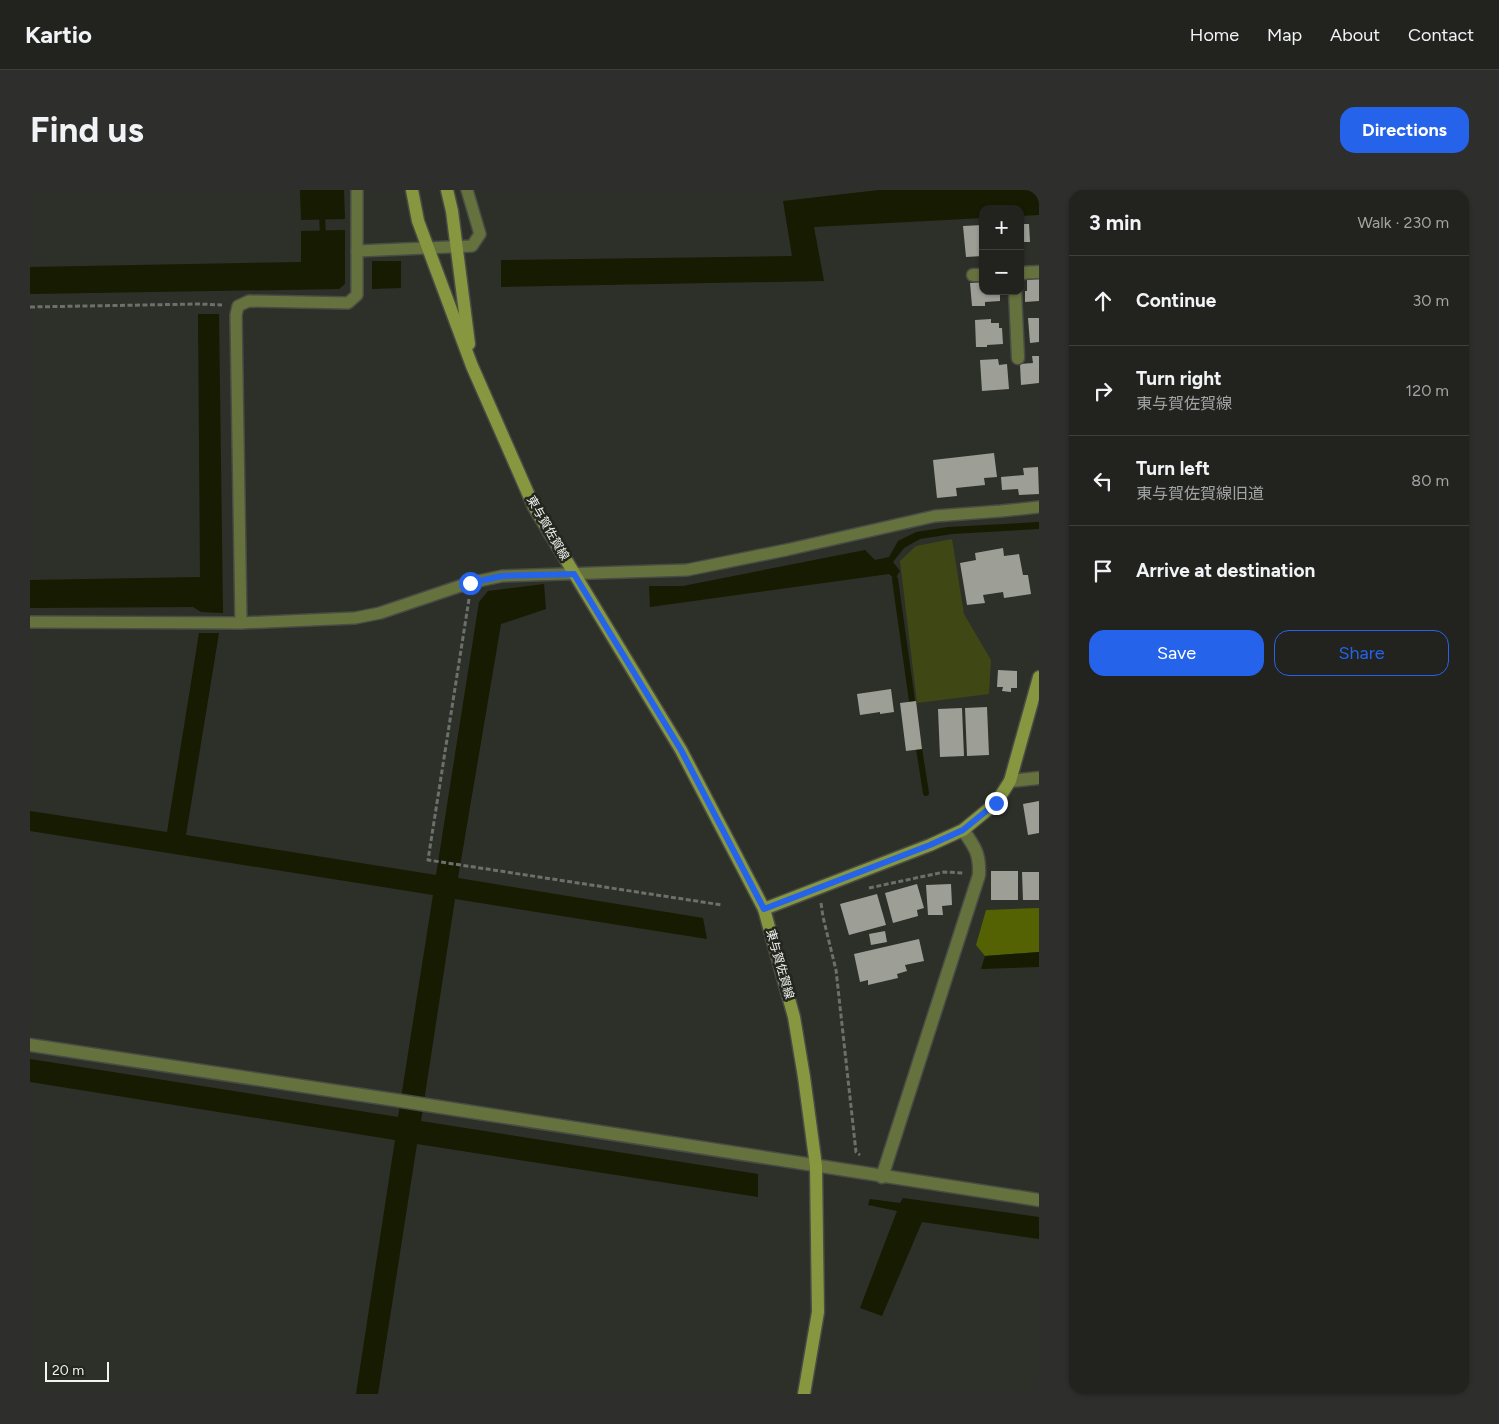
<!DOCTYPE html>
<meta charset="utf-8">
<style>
:root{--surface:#22231f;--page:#2e2f2c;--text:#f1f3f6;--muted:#a2a4a4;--line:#3f403d;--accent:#2563eb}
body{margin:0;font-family:Figtree,"Noto Sans JP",sans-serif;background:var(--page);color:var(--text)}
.controls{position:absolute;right:15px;top:15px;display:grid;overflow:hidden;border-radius:10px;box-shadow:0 1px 4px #0004}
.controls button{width:45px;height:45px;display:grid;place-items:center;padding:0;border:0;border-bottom:1px solid var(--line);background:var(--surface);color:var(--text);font:25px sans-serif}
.scale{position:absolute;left:15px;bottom:12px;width:64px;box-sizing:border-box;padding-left:5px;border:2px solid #f2f4ef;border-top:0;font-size:14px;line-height:18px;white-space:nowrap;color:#f2f4ef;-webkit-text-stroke:4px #24251f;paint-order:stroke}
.stop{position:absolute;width:15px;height:15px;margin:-11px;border:4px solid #2563eb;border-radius:50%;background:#fff}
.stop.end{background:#2563eb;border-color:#fff;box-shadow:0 1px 5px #0008}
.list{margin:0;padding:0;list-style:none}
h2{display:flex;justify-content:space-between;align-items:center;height:65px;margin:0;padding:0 20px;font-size:21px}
h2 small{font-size:16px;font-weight:400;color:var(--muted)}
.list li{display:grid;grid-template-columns:32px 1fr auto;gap:15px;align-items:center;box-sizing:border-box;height:90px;padding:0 20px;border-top:1px solid var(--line)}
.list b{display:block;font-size:19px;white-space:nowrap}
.list p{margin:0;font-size:16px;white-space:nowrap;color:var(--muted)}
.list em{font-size:16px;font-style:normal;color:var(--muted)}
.actions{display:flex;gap:10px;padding:15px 20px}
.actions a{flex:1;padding:11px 0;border:1px solid var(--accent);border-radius:15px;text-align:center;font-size:18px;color:var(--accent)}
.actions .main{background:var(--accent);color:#fff}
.icon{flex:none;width:28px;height:28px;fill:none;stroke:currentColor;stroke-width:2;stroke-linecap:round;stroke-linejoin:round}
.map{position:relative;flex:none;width:1009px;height:1204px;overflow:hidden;border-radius:15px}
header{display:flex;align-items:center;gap:30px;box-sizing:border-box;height:70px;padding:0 25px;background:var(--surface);border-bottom:1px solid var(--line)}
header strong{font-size:24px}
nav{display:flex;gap:28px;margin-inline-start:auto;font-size:18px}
.intro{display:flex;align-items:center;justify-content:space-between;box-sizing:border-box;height:120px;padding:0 30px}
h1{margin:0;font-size:35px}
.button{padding:12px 22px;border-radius:15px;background:var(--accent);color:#fff;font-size:18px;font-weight:700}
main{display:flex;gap:30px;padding:0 30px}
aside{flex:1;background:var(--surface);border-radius:15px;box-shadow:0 1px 4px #0004}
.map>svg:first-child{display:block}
.green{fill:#3f4815}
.forest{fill:#556203}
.water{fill:#161b02}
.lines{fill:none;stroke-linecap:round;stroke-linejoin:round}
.stream{stroke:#161b02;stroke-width:6}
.building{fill:#9d9f97}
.lane-casing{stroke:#494b45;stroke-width:14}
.street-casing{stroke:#494b45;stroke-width:15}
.secondary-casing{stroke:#494b45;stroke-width:15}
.path{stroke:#6d6f6a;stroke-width:3;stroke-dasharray:5 2.5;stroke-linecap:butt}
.lane{stroke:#66723d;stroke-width:11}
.street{stroke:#66723d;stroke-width:12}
.secondary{stroke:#869740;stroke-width:12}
.route{stroke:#2563eb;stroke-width:6}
.labels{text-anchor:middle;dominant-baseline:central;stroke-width:5;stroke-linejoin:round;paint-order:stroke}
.street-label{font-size:12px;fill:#f2f4ef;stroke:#24251f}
</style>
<header>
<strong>Kartio</strong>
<nav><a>Home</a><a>Map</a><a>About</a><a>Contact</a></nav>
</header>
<div class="intro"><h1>Find us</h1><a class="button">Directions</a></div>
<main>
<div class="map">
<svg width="1009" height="1204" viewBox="0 0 1009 1204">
<rect width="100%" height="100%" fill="#2d2f29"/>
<!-- green -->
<polygon class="green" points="922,349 934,424 961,470 959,504 887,513 870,371 886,356"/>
<!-- forest -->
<polygon class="forest" points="1009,718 1009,762 955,766 946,755 956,720"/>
<!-- water -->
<g class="water">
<polygon points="270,0 314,0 315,29 271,30"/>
<polygon points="849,0 1009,0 1009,25 990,26 990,19 953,19 953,28 784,37 794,91 471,97 471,70 762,66 753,11"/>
<polygon points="315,40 315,94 309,99 0,104 0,77 271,72 271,41"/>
<polygon points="342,71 371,71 371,98 342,99"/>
<polygon points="168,124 189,124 193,423 171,422 163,417 0,418 0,390 170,387"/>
<polygon points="1009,332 1009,339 922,344 890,349 874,358 863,372 870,381 865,389 859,384 620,417 619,396 653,396 835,360 845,370 859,367 868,351 886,342 918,337"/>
<polygon points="514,394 516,419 471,434 428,688 673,728 677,749 425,709 391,931 728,984 728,1007 387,954 348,1204 326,1204 365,950 0,892 0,869 368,927 403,705 0,641 0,621 137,642 169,443 189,443 156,645 406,685 449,412 458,401"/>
<polygon points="1009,762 1009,777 951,779 955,766"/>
<polygon points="873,1008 1009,1027 1009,1049 892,1032 852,1126 830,1118 867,1021 838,1015 840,1009 870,1013"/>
</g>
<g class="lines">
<!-- stream -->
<g class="stream">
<polyline points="292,21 293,49"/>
<polyline points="865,389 883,518"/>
<polyline points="888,552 896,603"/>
</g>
</g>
<!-- building -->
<g class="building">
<polygon points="990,34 999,34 1000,52 993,52 994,59 990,59"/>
<polygon points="953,35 953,66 936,67 933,36"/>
<polygon points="997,88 1009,88 1009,111 995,112 995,101 997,101"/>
<polygon points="953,92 953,101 970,101 970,111 955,112 955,116 942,116 940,93"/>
<polygon points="998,128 1009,128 1009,152 1000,153"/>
<polygon points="961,129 961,133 969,133 969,138 972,138 973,154 957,155 957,157 946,157 945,130"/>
<polygon points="1002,166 1009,166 1009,193 991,195 990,174 1003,173"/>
<polygon points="968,169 969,175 977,174 979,199 952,201 950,170"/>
<polygon points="964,263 967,287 954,288 955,295 926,298 927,306 907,308 903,270"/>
<polygon points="1008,277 1009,304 989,305 988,299 972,300 971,287 994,285 993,278"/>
<polygon points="973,358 974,366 989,364 993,385 998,385 1001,404 974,408 973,402 953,405 955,413 937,415 930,373 946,370 945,363"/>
<polygon points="968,480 987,481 987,498 981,498 981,502 972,501 973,497 967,497"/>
<polygon points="861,499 864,522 850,524 850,522 830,525 827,504"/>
<polygon points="886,511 892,559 876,561 870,513"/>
<polygon points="957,517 959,565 937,566 935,518"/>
<polygon points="932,518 934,566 910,567 908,519"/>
<polygon points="1009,611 1009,643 998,645 993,614"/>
<rect x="961" y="681" width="27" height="29"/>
<polygon points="992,682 1009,682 1009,710 993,710"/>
<polygon points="887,694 894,718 887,720 888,726 863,733 855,703"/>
<polygon points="921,694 922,715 912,716 913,725 898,725 896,695"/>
<polygon points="847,704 856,735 819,745 810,714"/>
<polygon points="855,741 857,752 841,755 839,744"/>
<polygon points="889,749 894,771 875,775 877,781 867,784 868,788 838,795 838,790 830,792 824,764"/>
</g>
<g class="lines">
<!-- lane casing -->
<g class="lane-casing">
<g id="lane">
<polyline points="327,61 442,56 450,44 437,0"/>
<polyline points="0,432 211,433 325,428 350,423 439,393 472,386 657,380 756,360 905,326 971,321 1009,317"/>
<polyline points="211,433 206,125 208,116 219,111 318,113 327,105 327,0"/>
</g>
</g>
<!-- street casing -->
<g class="street-casing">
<g id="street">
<polyline points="990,83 1009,82"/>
<polyline points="943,85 953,85"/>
<polyline points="985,101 988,168"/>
<polyline points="980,591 1009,588"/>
<polyline points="0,855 365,910 1009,1010"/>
<path d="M852,987L949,685C950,664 945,657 933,640"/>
</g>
</g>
<!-- secondary casing -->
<g class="secondary-casing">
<g id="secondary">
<polyline points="382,0 388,31 442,176 504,317 651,560 734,719 764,827 774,887 786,976 788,1122 774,1204"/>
<polyline points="417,0 422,21 439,154"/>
<polyline points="734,719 900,655 933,640 966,613 980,591 1009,487"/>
</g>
</g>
<!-- path -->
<g class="path">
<polyline points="0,117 169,114 192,115"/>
<polyline points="439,409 398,670 692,715"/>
<polyline points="839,698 914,682 933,683"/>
<polyline points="791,713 793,727 806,780 826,962 830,965"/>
</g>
<!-- lane -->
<use href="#lane" class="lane"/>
<!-- street -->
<use href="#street" class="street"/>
<!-- secondary -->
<use href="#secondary" class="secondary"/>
</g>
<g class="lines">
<!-- route -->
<polyline class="route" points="440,393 472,386 544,384 651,560 734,719 900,655 933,640 966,613"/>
</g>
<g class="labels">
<!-- street labels -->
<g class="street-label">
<text transform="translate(518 338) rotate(60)">東与賀佐賀線</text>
<text transform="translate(750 774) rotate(74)">東与賀佐賀線</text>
</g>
</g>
</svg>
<div class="controls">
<button>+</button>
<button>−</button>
</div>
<div class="scale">20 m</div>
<div class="stop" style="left:440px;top:393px"></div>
<div class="stop end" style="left:966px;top:613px"></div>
</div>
<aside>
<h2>3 min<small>Walk · 230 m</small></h2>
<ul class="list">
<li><svg class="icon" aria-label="ahead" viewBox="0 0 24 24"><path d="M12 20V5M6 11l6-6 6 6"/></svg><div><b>Continue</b></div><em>30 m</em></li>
<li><svg class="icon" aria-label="right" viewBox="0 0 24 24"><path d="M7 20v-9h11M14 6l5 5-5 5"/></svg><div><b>Turn right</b><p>東与賀佐賀線</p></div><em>120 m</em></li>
<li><svg class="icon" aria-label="left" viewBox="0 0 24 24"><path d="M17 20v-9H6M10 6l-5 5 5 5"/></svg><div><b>Turn left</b><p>東与賀佐賀線旧道</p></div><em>80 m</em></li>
<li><svg class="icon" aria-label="arrive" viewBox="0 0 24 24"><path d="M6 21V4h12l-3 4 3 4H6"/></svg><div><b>Arrive at destination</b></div></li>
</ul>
<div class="actions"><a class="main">Save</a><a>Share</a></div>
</aside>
</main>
